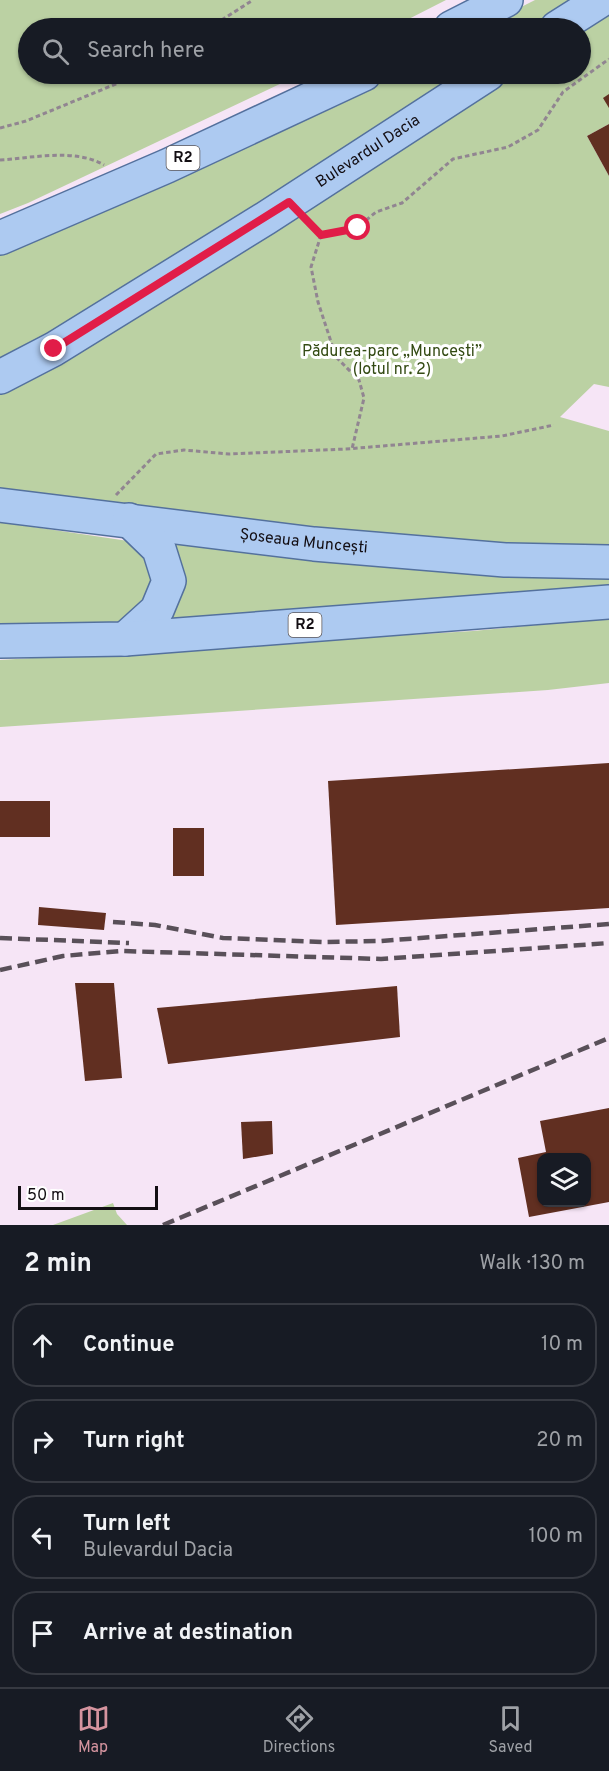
<!DOCTYPE html>
<meta charset="utf-8">
<style>
:root{--surface:#171b24;--page:#20242c;--text:#f1f3f6;--muted:#9ea1a6;--line:#363941;--accent:#d5949f}
body{margin:0;font-family:Overpass,sans-serif;background:var(--page);color:var(--text)}
.controls{position:absolute;right:18px;bottom:18px;display:grid;overflow:hidden;border-radius:12px;box-shadow:0 2px 4px #0004}
.controls button{width:54px;height:54px;display:grid;place-items:center;padding:0;border:0;border-bottom:2px solid var(--line);background:var(--surface);color:var(--text);font:30px sans-serif}
.scale{position:absolute;left:18px;bottom:15px;width:140px;box-sizing:border-box;padding-left:6px;border:3px solid #130e13;border-top:0;font-size:16px;line-height:21px;white-space:nowrap;color:#130e13;-webkit-text-stroke:4px #fff;paint-order:stroke}
.stop{position:absolute;width:18px;height:18px;margin:-14px;border:4px solid #e11d48;border-radius:50%;background:#fff}
.stop.end{background:#e11d48;border-color:#fff;box-shadow:0 2px 6px #0008}
.list{margin:0;padding:0;list-style:none}
h2{display:flex;justify-content:space-between;align-items:center;height:78px;margin:0;padding:0 24px;font-size:26px}
h2 small{font-size:20px;font-weight:400;color:var(--muted)}
.list li{display:grid;grid-template-columns:39px 1fr auto;gap:18px;align-items:center;box-sizing:border-box;height:84px;margin:0 12px 12px;padding:0 12px;border:2px solid var(--line);border-radius:24px}
.list b{display:block;font-size:22px;white-space:nowrap}
.list p{margin:0;font-size:20px;white-space:nowrap;color:var(--muted)}
.list em{font-size:20px;font-style:normal;color:var(--muted)}
.icon{flex:none;width:33px;height:33px;fill:none;stroke:currentColor;stroke-width:2;stroke-linecap:round;stroke-linejoin:round}
.map{position:relative;flex:none;width:609px;height:1225px;overflow:hidden}
.search{position:absolute;background:var(--surface);box-shadow:0 2px 4px #0004;left:18px;right:18px;top:18px;height:66px;display:flex;align-items:center;gap:15px;box-sizing:border-box;padding:0 21px;border-radius:33px;color:var(--muted);font-size:22px}
.sheet{height:462px;background:var(--surface)}
nav{display:flex;justify-content:space-around;align-items:center;box-sizing:border-box;height:84px;border-top:2px solid var(--line);background:var(--surface);font-size:16px;color:var(--muted)}
nav a{display:grid;justify-items:center;gap:3px}
nav .on{color:var(--accent)}
.map>svg:first-child{display:block}
.green{fill:#bbd1a3}
.building{fill:#612f21;fill-rule:evenodd}
.lines{fill:none;stroke-linecap:round;stroke-linejoin:round}
.major-casing{stroke:#54719d;stroke-width:36}
.path{stroke:#918591;stroke-width:3;stroke-dasharray:4.5 3;stroke-linecap:butt}
.major{stroke:#adcaf1;stroke-width:33}
.rail{stroke:#595059;stroke-width:4.5;stroke-dasharray:12 6;stroke-linecap:butt}
.route{stroke:#e11d48;stroke-width:8}
.labels{text-anchor:middle;dominant-baseline:central;stroke-width:6;stroke-linejoin:round;paint-order:stroke}
.shield{fill:#fff;stroke:#5a565a;stroke-width:1.5}
.shield-label{font-size:15px;font-weight:bold;fill:#130e13}
.street-label{font-size:16px;fill:#130e13;stroke:#fff}
.park-label{font-size:16px;fill:#334a13;stroke:#fff}
</style>
<div class="map">
<svg width="609" height="1225" viewBox="0 0 609 1225">
<rect width="100%" height="100%" fill="#f6e5f6"/>
<!-- green -->
<g class="green">
<polygon points="0,0 446,0 391,28 28,28 28,74 301,74 28,203 0,214"/>
<polygon points="535,0 582,0 538,28 480,28"/>
<polygon points="609,15 609,124 587,136 609,176 609,387 594,384 560,417 609,431 609,547 401,541 0,488 0,393 58,363 516,74 580,74 581,33"/>
<polygon points="393,74 468,74 163,270 0,359 0,246 195,167"/>
<polygon points="0,522 135,542 160,569 137,621 0,626"/>
<polygon points="158,535 609,570 609,593 167,620"/>
<polygon points="609,618 609,683 548,690 0,727 0,660 473,631"/>
<polygon points="113,1203 117,1214 127,1225 53,1225"/>
</g>
<!-- building -->
<g class="building">
<polygon points="609,94 609,108 603,98"/>
<polygon points="609,124 609,176 587,136"/>
<polygon points="609,763 609,908 336,925 328,781"/>
<rect x="0" y="801" width="50" height="36"/>
<rect x="173" y="828" width="31" height="48"/>
<polygon points="39,907 106,913 104,930 38,925"/>
<polygon points="75,983 114,983 122,1078 85,1081"/>
<polygon points="397,986 400,1037 168,1064 157,1008"/>
<path d="M609,1108V1202L529,1217L518,1158L546,1152L540,1121ZM542,1158H586V1202H542Z"/>
<polygon points="272,1121 273,1154 243,1159 241,1122"/>
</g>
<g class="lines">
<!-- major casing -->
<g class="major-casing">
<g id="major">
<polyline points="451,28 506,0"/>
<polyline points="557,28 601,0"/>
<polyline points="0,238 167,166 364,74"/>
<path id="s1" d="M0,377L54,349L266,218L488,74"/>
<path id="s2" d="M0,505L314,544L505,560L609,562"/>
<polyline points="125,639 157,610 169,581 159,549 129,520"/>
<polyline points="0,641 125,639 609,602"/>
</g>
</g>
<!-- path -->
<g class="path">
<polyline points="209,28 253,0"/>
<polyline points="0,128 26,121 140,74"/>
<path d="M0,160C32,158 75,148 104,165"/>
<polyline points="308,221 321,235 358,227 376,212 402,203 453,159 508,147 538,130 563,92 609,59"/>
<polyline points="321,235 311,267 318,302 336,357 359,380 364,398 352,449"/>
<polyline points="116,495 156,454 184,450 229,454 346,449 502,436 554,425"/>
</g>
<!-- major -->
<use href="#major" class="major"/>
<!-- rail -->
<g class="rail">
<polyline points="113,922 155,925 223,938 324,942 380,941 609,924"/>
<polyline points="0,938 129,943"/>
<polyline points="0,970 63,956 122,951 381,959 609,943"/>
<polyline points="163,1225 609,1038"/>
</g>
</g>
<g class="lines">
<!-- route -->
<polyline class="route" points="54,349 289,202 321,235 358,228"/>
</g>
<g class="labels">
<!-- shield labels -->
<g class="shield">
<rect x="166.5" y="146" width="33" height="24" rx="4.5"/>
<rect x="288.5" y="613" width="33" height="24" rx="4.5"/>
</g>
<g class="shield-label">
<text x="183" y="158">R2</text>
<text x="305" y="625">R2</text>
</g>
<!-- street labels -->
<g class="street-label">
<text stroke="none"><textPath href="#s1" startOffset="432">Bulevardul Dacia</textPath></text>
<text stroke="none"><textPath href="#s2" startOffset="306">Șoseaua Muncești</textPath></text>
</g>
<!-- park labels -->
<g class="park-label">
<text x="392" y="352">Pădurea-parc „Muncești”<tspan x="392" dy="18">(lotul nr. 2)</tspan></text>
</g>
</g>
</svg>
<div class="controls">
<button><svg class="icon" aria-label="layers" viewBox="0 0 24 24"><path d="M12 4l9 5-9 5-9-5zM3 14l9 5 9-5"/></svg></button>
</div>
<div class="scale">50 m</div>
<div class="stop" style="left:358px;top:228px"></div>
<div class="stop end" style="left:54px;top:349px"></div>
<div class="search"><svg class="icon" aria-label="search" viewBox="0 0 24 24"><circle cx="10" cy="10" r="6"/><path d="M15 15l6 6"/></svg>Search here</div>
</div>
<section class="sheet">
<h2>2 min<small>Walk · 130 m</small></h2>
<ul class="list">
<li><svg class="icon" aria-label="ahead" viewBox="0 0 24 24"><path d="M12 20V5M6 11l6-6 6 6"/></svg><div><b>Continue</b></div><em>10 m</em></li>
<li><svg class="icon" aria-label="right" viewBox="0 0 24 24"><path d="M7 20v-9h11M14 6l5 5-5 5"/></svg><div><b>Turn right</b></div><em>20 m</em></li>
<li><svg class="icon" aria-label="left" viewBox="0 0 24 24"><path d="M17 20v-9H6M10 6l-5 5 5 5"/></svg><div><b>Turn left</b><p>Bulevardul Dacia</p></div><em>100 m</em></li>
<li><svg class="icon" aria-label="arrive" viewBox="0 0 24 24"><path d="M6 21V4h12l-3 4 3 4H6"/></svg><div><b>Arrive at destination</b></div></li>
</ul>
</section>
<nav>
<a class="on"><svg class="icon" aria-label="map" viewBox="0 0 24 24"><path d="M3 6l6-2 6 2 6-2v14l-6 2-6-2-6 2zM9 4v14M15 6v14"/></svg>Map</a>
<a><svg class="icon" aria-label="directions" viewBox="0 0 24 24"><path d="M12 3l9 9-9 9-9-9zM9 14v-3h6M13 9l2 2-2 2"/></svg>Directions</a>
<a><svg class="icon" aria-label="saved" viewBox="0 0 24 24"><path d="M7 4h10v16l-5-4-5 4z"/></svg>Saved</a>
</nav>
